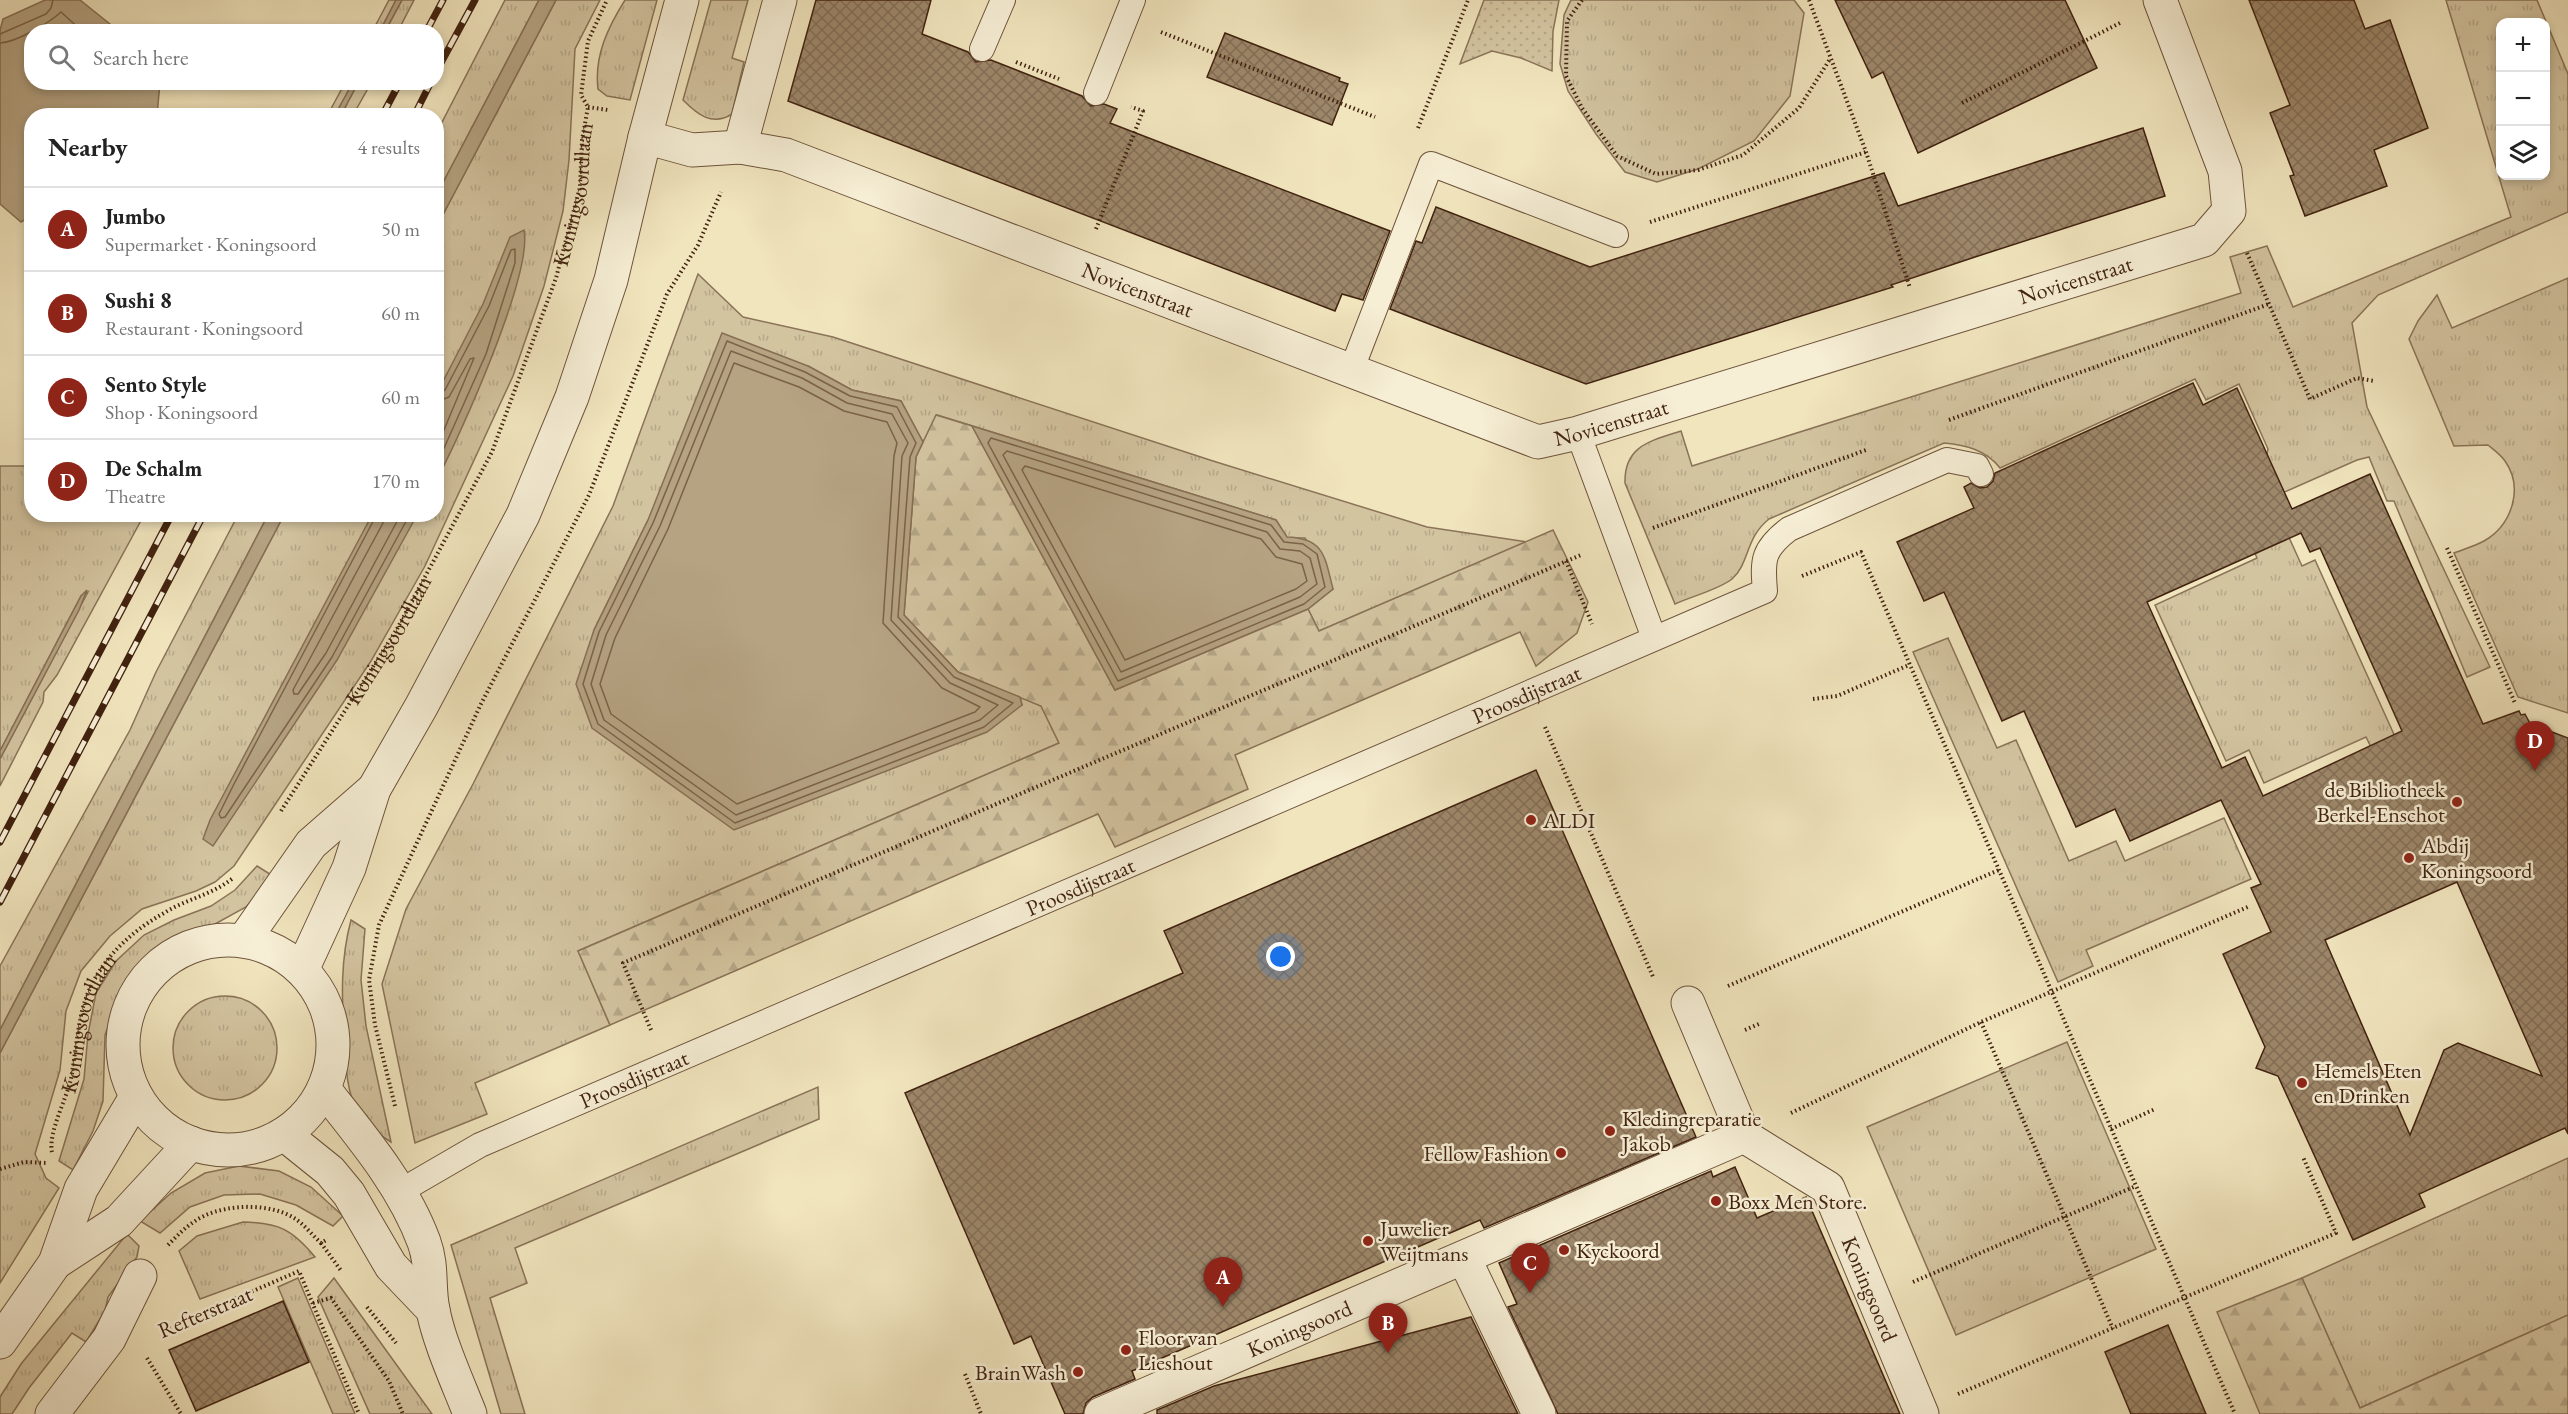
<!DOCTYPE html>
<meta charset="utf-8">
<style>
:root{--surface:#fff;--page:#f2f2f2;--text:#222;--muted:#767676;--line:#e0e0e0;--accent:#8f2418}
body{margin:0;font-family:"EB Garamond",serif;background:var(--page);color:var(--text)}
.controls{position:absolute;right:18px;top:18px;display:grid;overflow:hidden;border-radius:12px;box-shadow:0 3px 9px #0003}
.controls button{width:54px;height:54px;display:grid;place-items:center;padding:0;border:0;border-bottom:2px solid var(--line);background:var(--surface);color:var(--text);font:30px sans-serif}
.you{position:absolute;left:1281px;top:957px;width:21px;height:21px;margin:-15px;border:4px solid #fff;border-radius:50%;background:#1a73e8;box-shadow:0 0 0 9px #1a73e833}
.badge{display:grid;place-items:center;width:39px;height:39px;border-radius:50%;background:var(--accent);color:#fff;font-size:20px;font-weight:700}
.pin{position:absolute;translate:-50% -50px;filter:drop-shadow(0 2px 3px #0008)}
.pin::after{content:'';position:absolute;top:32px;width:21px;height:18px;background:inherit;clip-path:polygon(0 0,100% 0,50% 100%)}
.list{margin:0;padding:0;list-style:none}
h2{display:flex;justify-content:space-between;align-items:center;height:78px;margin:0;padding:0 24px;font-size:26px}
h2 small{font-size:20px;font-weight:400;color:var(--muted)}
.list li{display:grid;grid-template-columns:39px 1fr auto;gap:18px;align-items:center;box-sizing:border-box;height:84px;padding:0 24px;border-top:2px solid var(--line)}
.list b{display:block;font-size:22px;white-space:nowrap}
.list p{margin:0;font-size:20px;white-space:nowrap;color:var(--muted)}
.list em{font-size:20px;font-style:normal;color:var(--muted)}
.icon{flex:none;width:33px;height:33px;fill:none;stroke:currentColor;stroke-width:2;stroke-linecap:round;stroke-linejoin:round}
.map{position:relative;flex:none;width:2568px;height:1414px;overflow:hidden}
.search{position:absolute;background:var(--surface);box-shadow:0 3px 9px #0003;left:24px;top:24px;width:420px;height:66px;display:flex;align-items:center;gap:15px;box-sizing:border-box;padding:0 21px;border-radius:24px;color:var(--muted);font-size:22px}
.panel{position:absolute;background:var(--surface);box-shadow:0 3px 9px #0003;left:24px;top:108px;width:420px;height:414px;border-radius:24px}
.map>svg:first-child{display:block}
.grass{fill:url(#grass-tufts);stroke:#8a7358;stroke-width:1.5;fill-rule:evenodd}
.forest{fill:url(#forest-firs);stroke:#8a7358;stroke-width:1.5}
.park{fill:url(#park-dots);stroke:#8a7358;stroke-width:1.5}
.water{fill:#b5a382;stroke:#876f54;stroke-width:1.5}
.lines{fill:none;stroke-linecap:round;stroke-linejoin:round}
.shore{stroke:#7b6248;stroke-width:1.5}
.building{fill:url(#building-cross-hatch);stroke:#41220f;stroke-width:1.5;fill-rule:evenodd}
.service-casing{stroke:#6d533b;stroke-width:26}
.pedestrian-casing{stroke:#6d533b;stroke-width:35}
.minor-casing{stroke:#6d533b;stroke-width:35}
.tertiary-casing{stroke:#6d533b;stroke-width:35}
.path{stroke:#41220f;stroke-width:4;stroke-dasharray:1.5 3;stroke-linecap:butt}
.service{stroke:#f6eed5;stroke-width:24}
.pedestrian{stroke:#f6eed5;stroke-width:33}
.minor{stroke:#f6eed5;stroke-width:33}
.tertiary{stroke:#f6eed5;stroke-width:33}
.rail-casing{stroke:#41220f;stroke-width:7}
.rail{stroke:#f6eed5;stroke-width:4.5;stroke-dasharray:14;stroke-linecap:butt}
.poi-dot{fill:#8f2418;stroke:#f6eed5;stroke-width:2}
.labels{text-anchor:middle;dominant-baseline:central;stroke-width:5;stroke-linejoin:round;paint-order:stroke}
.street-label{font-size:22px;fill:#41220f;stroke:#f6eed5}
.poi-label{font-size:22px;fill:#41220f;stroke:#f6eed5;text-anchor:start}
</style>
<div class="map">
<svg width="2568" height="1414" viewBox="0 0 2568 1414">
<defs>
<pattern id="grass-tufts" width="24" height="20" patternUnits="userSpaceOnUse" patternTransform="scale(1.5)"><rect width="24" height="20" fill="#d3c4a0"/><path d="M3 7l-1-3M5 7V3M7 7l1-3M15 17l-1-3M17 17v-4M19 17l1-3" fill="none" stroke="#b6a889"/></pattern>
<pattern id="forest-firs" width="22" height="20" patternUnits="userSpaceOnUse" patternTransform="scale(1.5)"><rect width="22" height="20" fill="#d3c4a0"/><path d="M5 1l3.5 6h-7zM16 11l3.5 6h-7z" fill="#b6a889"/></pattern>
<pattern id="park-dots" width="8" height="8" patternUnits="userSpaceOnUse" patternTransform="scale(1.5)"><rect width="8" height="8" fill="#d3c4a0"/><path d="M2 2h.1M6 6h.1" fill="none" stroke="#b6a889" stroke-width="1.8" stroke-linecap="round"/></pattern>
<pattern id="building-cross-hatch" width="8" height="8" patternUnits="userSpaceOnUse" patternTransform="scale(1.5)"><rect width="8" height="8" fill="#9d876a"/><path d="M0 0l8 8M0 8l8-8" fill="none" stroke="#826e56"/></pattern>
</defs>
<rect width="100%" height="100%" fill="#f1e5be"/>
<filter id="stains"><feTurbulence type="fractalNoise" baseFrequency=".00333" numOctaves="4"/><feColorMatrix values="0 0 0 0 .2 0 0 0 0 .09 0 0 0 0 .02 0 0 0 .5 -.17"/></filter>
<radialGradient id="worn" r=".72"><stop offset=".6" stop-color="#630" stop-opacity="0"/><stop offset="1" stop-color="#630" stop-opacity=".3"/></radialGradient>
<!-- grass -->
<g class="grass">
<polygon points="389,0 396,0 380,31 372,32"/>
<polygon points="402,0 414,0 398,31 385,32"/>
<polygon points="505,0 539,0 437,194 437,132"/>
<polygon points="556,0 600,0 575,49 569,160 563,211 544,286 513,376 425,566 371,661 234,866 215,882 196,891 142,909 110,936 81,971 66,1011 60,1070 35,1154 46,1178 59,1188 0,1283 0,1053 284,515 436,514 437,226"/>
<path d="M625,0H657L630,100L607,96L598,89C594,56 608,27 625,0Z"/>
<path d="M711,0H748L732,58L744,62L732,114C712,127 697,114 683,100Z"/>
<polygon points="1571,0 1794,0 1804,13 1790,96 1754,141 1698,169 1657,182 1625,172 1596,134 1568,91 1560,64 1564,15"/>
<path d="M2446,0H2537L2568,74V212L2378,295L2352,323L2367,407L2490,667L2467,677L2394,501H2387L2369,457L2357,460L2271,498L2302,566L2315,560L2406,761L2383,772L2366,737L2264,783L2249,750L2226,761L2155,605L2257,558L2248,537L2268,449L2239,384L2206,400L2195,379L2000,468C1986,450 1966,445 1944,443L1769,519C1745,538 1750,563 1732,579C1720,589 1690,597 1675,604L1625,483C1624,446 1650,441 1681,431L1692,466L2241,293L2230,257L2267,246L2293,307L2511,217ZM2500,22H2546V176H2500Z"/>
<polygon points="345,83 353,83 335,115 327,116"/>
<polygon points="358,83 371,83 353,115 341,115"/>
<polygon points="698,274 743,317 833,337 1213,461 1427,527 1527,542 1319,631 1308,609 1333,589 1305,538 1287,538 1276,520 937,415 923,442 901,401 852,390 808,366 648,520 594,630 1022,705 1020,697 1041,706 1059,743 578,951 610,1025 475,1083 487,1114 415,1143 382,984 406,909 473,784 613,506"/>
<path d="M2568,278V713L2518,697L2454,553C2464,549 2475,546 2484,541C2512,525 2524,488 2505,461C2501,455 2494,450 2488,445L2454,446L2409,339L2418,321L2437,295L2452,328Z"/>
<polygon points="0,466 31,466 32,514 144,515 57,675 44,692 43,702 0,786 0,759 88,592 81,596 0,751"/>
<polygon points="238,515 268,515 0,1030 0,966 130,730 156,672"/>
<polygon points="1948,638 1997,748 2016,740 2069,861 2116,841 2125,861 2224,818 2251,879 2086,950 2093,966 2058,982 1913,652"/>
<polygon points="257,866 273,876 246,907 215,924 175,938 143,963 120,994 105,1035 103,1101 93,1131 73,1170 59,1161 84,1079 88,1034 96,993 116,961 144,935 174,920 211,906 235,890"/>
<path d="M351,920L365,929L361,980L366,1026L391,1142C377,1133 363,1123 355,1107C346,1086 346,1062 344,1039C342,998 340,961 351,920Z"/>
<circle cx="225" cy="1048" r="52"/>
<polygon points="2067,1042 2156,1249 1956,1335 1867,1127"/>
<polygon points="818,1087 819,1119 515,1248 527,1283 490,1298 525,1414 501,1414 451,1245"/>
<polygon points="2568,1158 2568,1315 2360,1408 2302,1278"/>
<polygon points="239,1166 279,1171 311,1187 343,1216 333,1226 296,1205 260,1194 224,1195 190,1207 160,1233 140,1221 171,1193 205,1173"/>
<path d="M243,1222C279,1223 292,1229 315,1257L200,1299L179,1251L197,1236Z"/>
<polygon points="127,1234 139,1246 137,1257 108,1297 105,1311 86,1342 72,1333 29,1388 12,1414 0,1414 0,1397 21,1364"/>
<polygon points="298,1278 355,1414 333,1414 278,1287"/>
<polygon points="334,1278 432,1414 370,1414 318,1297"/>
</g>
<!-- forest -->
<g class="forest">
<polygon points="936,415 972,426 1115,690 1308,609 1319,631 1553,530 1588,602 1577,633 1536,666 1520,632 1235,755 1248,789 1115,847 1098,814 610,1025 578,951 1059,743 1041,706 958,672 904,615 916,457"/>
<polygon points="2302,1278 2360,1408 2568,1315 2568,1414 2260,1414 2217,1312"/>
</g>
<!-- park -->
<polygon class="park" points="1484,0 1559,0 1553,31 1552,71 1521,58 1492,51 1460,64"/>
<!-- water -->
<g class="water">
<polygon points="45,0 80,0 110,24 110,31 32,32 32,82 160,83 157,115 32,116 31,216 21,222 0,204 0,30 3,19"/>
<polygon points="396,0 402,0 385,31 380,31"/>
<polygon points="539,0 556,0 437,226 437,194"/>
<polygon points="353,82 358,83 341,115 335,115"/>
<path d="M524,230C533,274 460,436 437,479V393L483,304L510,237Z"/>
<polygon points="722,333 808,366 852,390 901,401 923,442 916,457 904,615 958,672 1020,697 1022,705 987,732 734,830 592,728 576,684 594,630 648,520"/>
<path d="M972,426L1276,520L1287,537C1325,538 1325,558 1333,589L1308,609L1115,690Z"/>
<polygon points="268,515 284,515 0,1053 0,1030"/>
<polygon points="372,515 417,515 337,660 213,846 203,839 210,820"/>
<polygon points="87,590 79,610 0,759 0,751 81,596"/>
</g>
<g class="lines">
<!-- shore -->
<g class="shore">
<polyline points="0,34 46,14 51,8 53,0"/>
<path d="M0,43C17,42 49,23 61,12L83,32"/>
<polygon points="727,341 805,372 850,396 897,407 916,443 910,457 898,617 954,677 1013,703 984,727 735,823 598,724 583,684 599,632 653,523"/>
<polygon points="731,351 802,378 847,403 892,414 908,443 902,456 891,620 950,683 998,705 980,720 736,815 604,720 591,684 606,635 660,526"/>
<polygon points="734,363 799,387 844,411 887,422 897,443 894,456 883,623 942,688 980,707 975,712 737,804 611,714 600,684 615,638 668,529"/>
<polyline points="436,394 445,390 489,306 511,250 515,249 515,263 486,354 436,466"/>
<polyline points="436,402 449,397 470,359 474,358 436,449"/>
<polygon points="991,438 1271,525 1284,542 1303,544 1317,554 1325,587 1304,604 1118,681 988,443"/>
<polygon points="1007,451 1267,532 1280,549 1300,551 1310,558 1317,584 1300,597 1121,672 1003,455"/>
<polygon points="1025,466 1261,539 1276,557 1302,564 1307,581 1296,589 1125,660 1022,470"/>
<polyline points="377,514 234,784 219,814 221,818 225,817 332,657 410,514"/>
<polyline points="385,514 383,523 293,690 294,694 298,694 326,653 401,514"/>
</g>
</g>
<!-- building -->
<g class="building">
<polygon points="816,0 931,0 922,34 968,52 976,62 991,60 1082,96 1091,106 1104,104 1117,109 1110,123 1390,231 1363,300 1342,294 1335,311 788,101"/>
<polygon points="1835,0 2065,0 2097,68 1918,153 1883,72 1872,78"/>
<polygon points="2249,0 2354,0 2365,29 2390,20 2428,128 2374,150 2387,186 2305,216 2290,176 2294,175 2270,113 2290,105"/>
<polygon points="1225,33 1340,78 1339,81 1348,84 1332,125 1207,77"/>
<polygon points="2143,128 2165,196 1975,257 1891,285 1893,287 1586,384 1390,309 1416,241 1422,243 1436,207 1590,267 1884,173 1898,206"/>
<path d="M2193,383L2203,405L2237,388L2292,509L2370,474L2483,724L2519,711L2521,715L2525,714L2533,729H2544L2568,738V1134L2565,1128L2419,1194L2425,1207L2353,1240L2278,1076L2256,1068L2265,1047L2223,954L2271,932L2251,888L2261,884L2221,800L2130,841L2115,809L2076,827L2024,711L2002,721L1944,592L1924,601L1897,542L1974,508L1964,487L1971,483L1980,488L1987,487L1993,481L1995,473ZM2301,533L2310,552L2320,548L2402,731L2263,796L2245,757L2222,768L2147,602ZM2457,882L2542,1076L2458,1043L2444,1050L2410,1135L2325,940Z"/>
<polygon points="1536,770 1696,1137 1484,1228 1480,1220 1132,1371 1135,1379 1093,1397 1086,1403 1083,1414 1065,1414 1031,1336 1014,1344 905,1093 1183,973 1164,931"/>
<polygon points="1735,1167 1757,1218 1806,1197 1900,1414 1558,1414 1508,1307 1517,1304 1499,1263 1711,1171 1713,1177"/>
<polygon points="283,1301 309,1362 196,1411 169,1350"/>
<polygon points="1471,1317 1518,1414 1157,1414 1157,1410 1214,1386"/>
<polygon points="2168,1325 2206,1414 2131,1414 2105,1352"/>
</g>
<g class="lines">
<!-- service casing -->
<g class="service-casing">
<g id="service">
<polyline points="982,49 1003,0"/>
<polyline points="1096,93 1133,0"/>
<polyline points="1351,371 1431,164 1616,235"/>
<polyline points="1578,433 1654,638"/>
<path id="s3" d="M399,1192L480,1145L1765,591C1762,559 1763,549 1789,529L1947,460L1977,466L1981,474"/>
</g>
</g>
<!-- pedestrian casing -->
<g class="pedestrian-casing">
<g id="pedestrian">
<path id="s4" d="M1744,1136L1828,1188L1922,1414"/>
<polyline points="1464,1258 1539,1414"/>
<path id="s5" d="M1101,1414L1744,1136L1688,1003"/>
</g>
</g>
<!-- minor casing -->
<g class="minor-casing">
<g id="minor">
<path id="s6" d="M645,137L692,150L740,147L786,155L1538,442L1578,433L2204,240L2229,211L2225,171L2160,0"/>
<polyline points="740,147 780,0"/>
<path d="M324,1089C361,1136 403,1185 424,1242C433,1267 428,1286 433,1310C439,1342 458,1383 470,1414"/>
<polyline points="284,1134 330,1171 349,1194 391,1266 433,1310"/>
<polyline points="52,1414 109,1339 140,1276"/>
</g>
</g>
<!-- tertiary casing -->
<g class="tertiary-casing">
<g id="tertiary">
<polyline points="244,940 311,844 374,789"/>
<circle cx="228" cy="1045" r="105"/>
<polyline points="302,970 349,868 374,789 421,707 523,515 572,397 611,280 645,137 682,0"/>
<polyline points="55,1263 119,1221 191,1143"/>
<polyline points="0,1342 55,1263 81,1189 136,1097"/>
</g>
</g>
<!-- path -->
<g class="path">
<polyline points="1582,0 1567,21 1566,76 1582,108 1617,156 1656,174 1698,170 1743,155 1799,108 1830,59"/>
<polyline points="1809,0 1866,152 1910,288"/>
<polyline points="1161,32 1375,117"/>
<polyline points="1016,62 1059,79"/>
<polyline points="1962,103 2122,22"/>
<polyline points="588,107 608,110"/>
<polyline points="1418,128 1468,0"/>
<polyline points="1650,222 1866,152"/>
<polyline points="1096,229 1143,111 1131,107"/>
<polyline points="2247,253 2310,399 2357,378 2374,381"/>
<polyline points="1949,420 2269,304"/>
<polyline points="1653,528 1866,450"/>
<polyline points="2447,548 2515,703"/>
<polyline points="1566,561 1592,624"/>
<polyline points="1802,576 1861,552 2235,1414"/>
<polyline points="1813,699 1837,696 1909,665"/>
<polyline points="1545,727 1654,979"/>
<path id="s1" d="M281,811L397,629L492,452L556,278L580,187L582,140L588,107L581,95L588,41L607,0"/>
<polyline points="1728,986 1999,870"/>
<polyline points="1981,1022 2113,1329"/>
<polyline points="651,1030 623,963 1581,555"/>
<polyline points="1745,1030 1761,1023"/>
<polyline points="395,1106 375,1025 369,980 379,925 480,706 589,495 667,294 698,245 721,192"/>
<polyline points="1791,1113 1981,1022 2250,906"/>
<polyline points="2111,1129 2155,1109"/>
<path id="s2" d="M52,1152C48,1133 66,1100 71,1079C75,1056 77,1033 82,1011C93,967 125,935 164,913C186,899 212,895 233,878"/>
<polyline points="0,1169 24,1162 48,1163"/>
<polyline points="321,1243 342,1272"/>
<path d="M168,1245C179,1234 189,1223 204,1216C229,1204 270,1203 294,1218C304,1224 312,1235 321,1243L328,1239"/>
<polyline points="1913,1282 2136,1186"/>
<polyline points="313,1303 331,1298 389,1381 403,1414"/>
<polyline points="367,1307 396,1343"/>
<polyline points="161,1331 299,1271 359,1414"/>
<polyline points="147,1358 181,1414"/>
<polyline points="965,1374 981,1414"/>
<polyline points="1958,1394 2336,1233 2303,1157"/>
</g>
<!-- service -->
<use href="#service" class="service"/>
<!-- pedestrian -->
<use href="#pedestrian" class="pedestrian"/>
<!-- minor -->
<use href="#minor" class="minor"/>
<!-- tertiary -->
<use href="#tertiary" class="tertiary"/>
<!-- rail casing -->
<g class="rail-casing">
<g id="rail">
<polyline points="426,32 443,0"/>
<polyline points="436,72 475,0"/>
<polyline points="382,116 400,82"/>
<polyline points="414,116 431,82"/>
<polyline points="0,842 172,514"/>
<polyline points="0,902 204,514"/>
</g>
</g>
<!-- rail -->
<use href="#rail" class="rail"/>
</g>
<!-- markers -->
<g class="poi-dot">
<circle cx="2457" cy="802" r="6"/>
<circle cx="1531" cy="820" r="6"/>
<circle cx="2409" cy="858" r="6"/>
<circle cx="2302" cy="1083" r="6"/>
<circle cx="1610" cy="1131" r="6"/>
<circle cx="1561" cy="1153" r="6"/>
<circle cx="1716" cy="1201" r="6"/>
<circle cx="1368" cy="1241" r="6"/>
<circle cx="1564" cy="1250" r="6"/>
<circle cx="1126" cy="1350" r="6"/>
<circle cx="1078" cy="1372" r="6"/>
</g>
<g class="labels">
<!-- street labels -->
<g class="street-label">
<text stroke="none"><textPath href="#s1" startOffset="688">Koningsoordlaan</textPath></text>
<text stroke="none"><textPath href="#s6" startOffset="1510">Novicenstraat</textPath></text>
<text stroke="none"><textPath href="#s6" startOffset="520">Novicenstraat</textPath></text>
<text stroke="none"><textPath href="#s6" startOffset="1024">Novicenstraat</textPath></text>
<text stroke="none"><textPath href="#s1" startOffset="202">Koningsoordlaan</textPath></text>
<text stroke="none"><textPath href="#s3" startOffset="1233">Proosdijstraat</textPath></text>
<text stroke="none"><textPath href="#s3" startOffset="747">Proosdijstraat</textPath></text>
<text stroke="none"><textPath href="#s2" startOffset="135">Koningsoordlaan</textPath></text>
<text stroke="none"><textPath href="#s3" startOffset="261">Proosdijstraat</textPath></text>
<text stroke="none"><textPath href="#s4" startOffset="208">Koningsoord</textPath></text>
<text transform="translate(205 1312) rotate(-23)">Refterstraat</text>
<text stroke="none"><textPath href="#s5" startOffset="216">Koningsoord</textPath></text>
</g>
<!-- poi labels -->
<g class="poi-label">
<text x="2445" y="789" text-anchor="end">de Bibliotheek<tspan x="2445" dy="25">Berkel-Enschot</tspan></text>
<text x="1543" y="820">ALDI</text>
<text x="2421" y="845">Abdij<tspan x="2421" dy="25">Koningsoord</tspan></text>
<text x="2314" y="1070">Hemels Eten<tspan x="2314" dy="25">en Drinken</tspan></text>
<text x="1622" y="1118">Kledingreparatie<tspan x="1622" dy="25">Jakob</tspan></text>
<text x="1549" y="1153" text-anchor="end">Fellow Fashion</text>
<text x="1728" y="1201">Boxx Men Store.</text>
<text x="1380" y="1228">Juwelier<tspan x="1380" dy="25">Weijtmans</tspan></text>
<text x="1576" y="1250">Kyckoord</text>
<text x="1138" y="1337">Floor van<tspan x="1138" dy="25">Lieshout</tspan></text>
<text x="1066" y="1372" text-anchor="end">BrainWash</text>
</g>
</g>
<rect width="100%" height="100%" filter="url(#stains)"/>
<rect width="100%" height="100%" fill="url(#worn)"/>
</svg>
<div class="controls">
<button>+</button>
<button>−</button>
<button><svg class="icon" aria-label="layers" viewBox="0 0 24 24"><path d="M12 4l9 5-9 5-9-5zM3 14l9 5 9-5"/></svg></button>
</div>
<div class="you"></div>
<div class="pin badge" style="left:1223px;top:1307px">A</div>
<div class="pin badge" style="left:1388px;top:1353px">B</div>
<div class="pin badge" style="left:1530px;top:1293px">C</div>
<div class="pin badge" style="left:2535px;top:771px">D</div>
<div class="search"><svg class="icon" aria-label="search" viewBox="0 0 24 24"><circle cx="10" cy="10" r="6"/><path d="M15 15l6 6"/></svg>Search here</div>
<section class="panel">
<h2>Nearby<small>4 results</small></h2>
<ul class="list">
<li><span class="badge">A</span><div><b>Jumbo</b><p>Supermarket · Koningsoord</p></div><em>50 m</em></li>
<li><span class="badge">B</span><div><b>Sushi 8</b><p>Restaurant · Koningsoord</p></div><em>60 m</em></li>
<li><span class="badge">C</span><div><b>Sento Style</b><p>Shop · Koningsoord</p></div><em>60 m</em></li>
<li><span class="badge">D</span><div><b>De Schalm</b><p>Theatre</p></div><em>170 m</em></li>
</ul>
</section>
</div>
